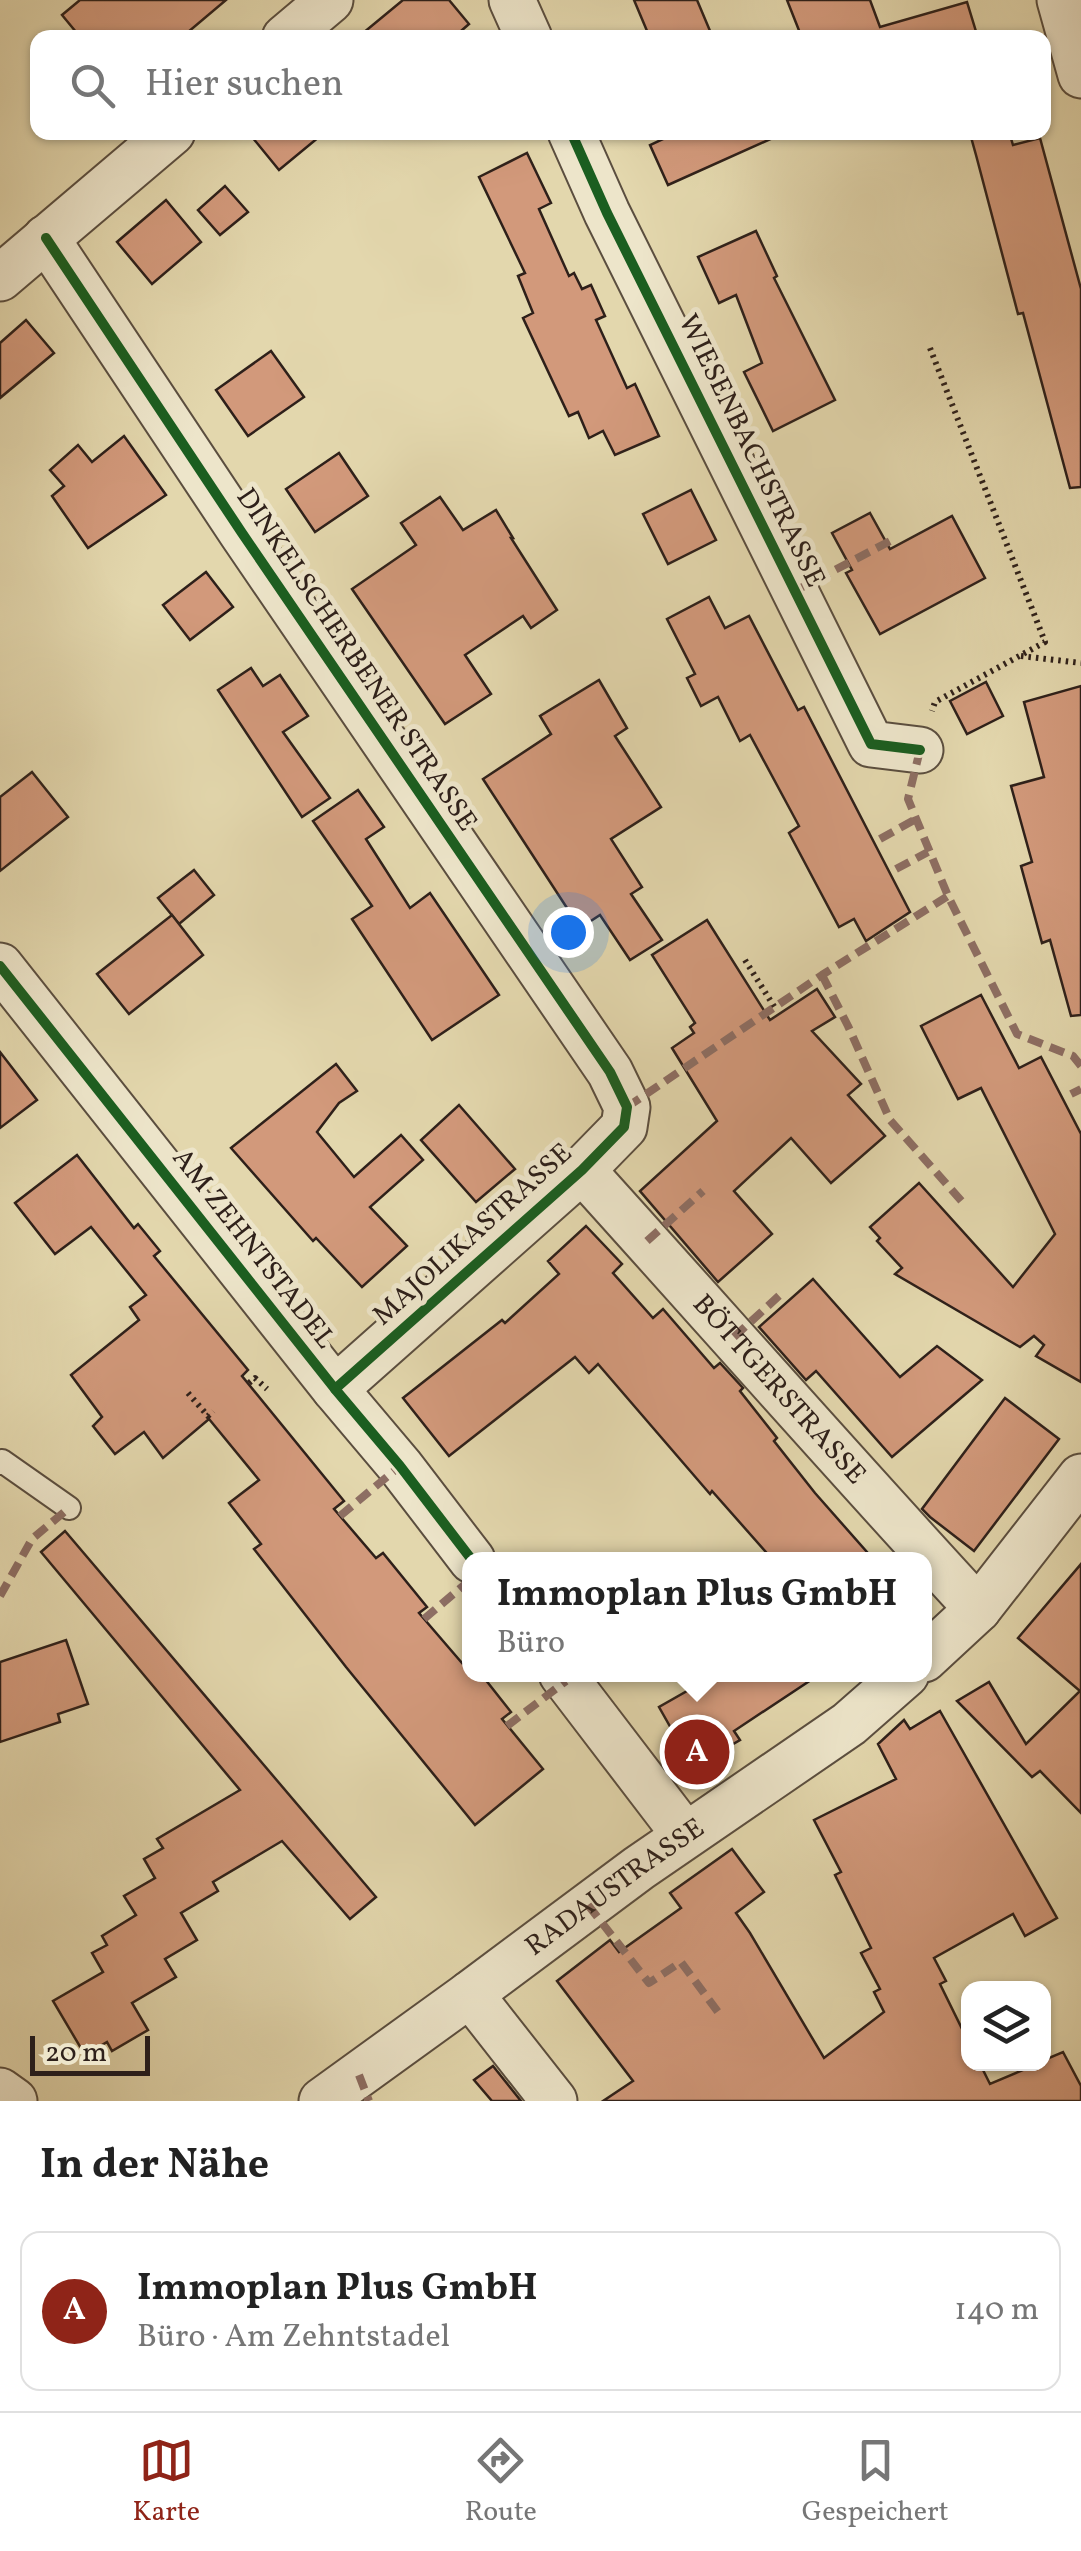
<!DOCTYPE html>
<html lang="de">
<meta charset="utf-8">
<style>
:root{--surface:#fff;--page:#f2f2f2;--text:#222;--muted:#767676;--line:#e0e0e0;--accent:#8f2418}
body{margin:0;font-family:Vollkorn,serif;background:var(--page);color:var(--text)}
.controls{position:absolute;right:30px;bottom:30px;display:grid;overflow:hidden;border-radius:20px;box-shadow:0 2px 8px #0004}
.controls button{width:90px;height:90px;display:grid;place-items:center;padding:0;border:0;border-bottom:2px solid var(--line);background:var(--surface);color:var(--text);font:50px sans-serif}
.scale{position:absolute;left:30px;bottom:25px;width:120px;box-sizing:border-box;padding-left:10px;border:5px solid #2e201a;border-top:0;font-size:28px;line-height:35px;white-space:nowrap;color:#2e201a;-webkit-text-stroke:8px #ede5ca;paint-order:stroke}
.you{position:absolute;left:568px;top:932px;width:35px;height:35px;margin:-25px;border:8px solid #fff;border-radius:50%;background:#1a73e8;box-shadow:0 0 0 15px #1a73e833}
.badge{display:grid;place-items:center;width:65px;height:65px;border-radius:50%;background:var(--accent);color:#fff;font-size:32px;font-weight:700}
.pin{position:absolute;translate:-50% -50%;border:5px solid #fff;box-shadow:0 2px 10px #0006}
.popup{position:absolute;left:462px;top:1552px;width:470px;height:130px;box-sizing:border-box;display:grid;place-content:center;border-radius:20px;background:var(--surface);filter:drop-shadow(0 2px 8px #0005);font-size:32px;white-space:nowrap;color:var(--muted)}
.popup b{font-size:38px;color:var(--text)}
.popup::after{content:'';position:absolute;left:50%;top:100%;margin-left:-20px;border:20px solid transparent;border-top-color:var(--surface)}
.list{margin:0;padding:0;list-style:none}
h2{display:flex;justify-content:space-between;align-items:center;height:130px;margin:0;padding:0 40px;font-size:42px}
h2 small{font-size:32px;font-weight:400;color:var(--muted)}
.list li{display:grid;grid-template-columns:65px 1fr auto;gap:30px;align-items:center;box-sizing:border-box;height:160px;margin:0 20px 20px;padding:0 20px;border:2px solid var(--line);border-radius:20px}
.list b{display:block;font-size:38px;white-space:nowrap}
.list p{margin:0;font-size:32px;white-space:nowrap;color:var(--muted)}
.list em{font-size:32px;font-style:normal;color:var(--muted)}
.icon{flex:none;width:55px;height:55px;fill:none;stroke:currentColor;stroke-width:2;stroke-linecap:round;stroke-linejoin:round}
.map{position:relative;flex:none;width:1081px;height:2101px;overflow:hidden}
.search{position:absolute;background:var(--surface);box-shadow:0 2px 8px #0004;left:30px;right:30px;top:30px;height:110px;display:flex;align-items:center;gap:25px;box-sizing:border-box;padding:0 35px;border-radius:20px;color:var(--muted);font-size:38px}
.sheet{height:310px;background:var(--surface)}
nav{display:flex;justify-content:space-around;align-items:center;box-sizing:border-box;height:140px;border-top:2px solid var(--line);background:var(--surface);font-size:28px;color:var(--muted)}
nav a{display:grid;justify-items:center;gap:5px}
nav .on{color:var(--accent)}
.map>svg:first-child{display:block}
.building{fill:#d2997b;stroke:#2e201a;stroke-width:2.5}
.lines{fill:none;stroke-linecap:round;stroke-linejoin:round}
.lane-casing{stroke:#5b4e3f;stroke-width:26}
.street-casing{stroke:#5b4e3f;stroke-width:49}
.path{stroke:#2e201a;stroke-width:6;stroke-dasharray:2.5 5;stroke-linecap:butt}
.lane{stroke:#ede5ca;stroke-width:22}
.street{stroke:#ede5ca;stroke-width:45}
.quiet{stroke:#8d6e63;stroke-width:8;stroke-dasharray:15 8;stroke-linecap:butt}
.cycleway-casing{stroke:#ede5ca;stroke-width:16}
.cycleway{stroke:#1b5e20;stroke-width:10}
.labels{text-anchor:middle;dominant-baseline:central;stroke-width:10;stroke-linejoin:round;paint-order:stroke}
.street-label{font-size:28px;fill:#2e201a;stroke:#ede5ca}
</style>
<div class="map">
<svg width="1081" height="2101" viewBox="0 0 1081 2101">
<rect width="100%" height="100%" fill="#e3d7ad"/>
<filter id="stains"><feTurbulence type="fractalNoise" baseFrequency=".002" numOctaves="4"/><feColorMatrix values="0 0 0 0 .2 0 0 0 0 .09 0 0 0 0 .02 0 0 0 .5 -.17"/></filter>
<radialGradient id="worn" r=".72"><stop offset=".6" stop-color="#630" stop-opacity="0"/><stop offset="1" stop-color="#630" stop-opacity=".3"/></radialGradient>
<!-- building -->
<g class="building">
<polygon points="80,0 226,0 181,38 81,38 62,15"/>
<polygon points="403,0 449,0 469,24 453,38 357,38"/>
<polygon points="634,0 697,0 713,38 650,38"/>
<polygon points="787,0 870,0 880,27 967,2 978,38 802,38"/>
<polygon points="248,132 325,132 279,170"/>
<polygon points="678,132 786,132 668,185 650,145"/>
<polygon points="988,132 1009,132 1013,145 1040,138 1081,289 1081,487 1070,488 1023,313 1018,314 976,155 971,137"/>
<polygon points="527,153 551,203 539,209 569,276 574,273 582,289 591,285 605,316 596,320 627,388 635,384 659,436 615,455 603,431 589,438 578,412 569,416 523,318 533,313 518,276 525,273 479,177"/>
<polygon points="225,186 248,212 220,235 198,210"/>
<polygon points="166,200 201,242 152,284 117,242"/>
<polygon points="756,231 777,276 774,278 835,400 773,431 744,372 762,363 736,295 719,303 698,257"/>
<polygon points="26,320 54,353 0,398 0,343"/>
<polygon points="271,351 304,397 248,436 216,390"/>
<polygon points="124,436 166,495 88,548 52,496 64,486 50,470 78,445 92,462"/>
<polygon points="339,453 368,496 315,532 286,489"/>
<polygon points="691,490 716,540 668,564 643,514"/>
<polygon points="440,497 463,530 496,510 513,538 511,538 557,610 531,628 523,616 465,655 491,694 445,724 352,589 416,545 401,523"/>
<polygon points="870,513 890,549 952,516 985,578 880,634 846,573 852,570 832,533"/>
<polygon points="206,572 233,607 190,640 163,605"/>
<polygon points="709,597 725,628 749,616 798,710 804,707 910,912 866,941 854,919 839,927 789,833 799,826 750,735 740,741 718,697 701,706 687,678 695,674 667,619"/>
<polygon points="251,668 263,686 280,675 308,716 283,732 330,798 302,817 218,690"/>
<polygon points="599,680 627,728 615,736 661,807 611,839 642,887 631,894 662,940 630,960 600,915 580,928 483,779 551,734 540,716"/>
<polygon points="986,682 1003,716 967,734 950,701"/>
<polygon points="1081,686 1081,1015 1071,1016 1050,940 1042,943 1021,866 1032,862 1011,786 1044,777 1024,702"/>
<polygon points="32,772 68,817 0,871 0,797"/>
<polygon points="358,790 384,827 366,839 410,908 430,893 499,995 432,1040 352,919 372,906 313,821"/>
<polygon points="194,870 214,895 179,924 158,898"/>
<polygon points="172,915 203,955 129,1014 97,974"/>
<polygon points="707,920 770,1020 817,989 835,1017 812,1031 861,1084 848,1095 885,1136 831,1183 791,1138 734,1191 772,1234 718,1282 640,1191 717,1121 672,1048 694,1033 690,1027 695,1023 652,955"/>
<polygon points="981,995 1019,1068 1041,1057 1081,1134 1081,1382 1036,1356 1044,1345 1034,1336 1020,1347 895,1274 902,1268 877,1241 880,1238 870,1227 919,1183 1013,1287 1055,1234 981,1088 958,1099 921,1026"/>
<polygon points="0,1052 37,1100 0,1128"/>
<polygon points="336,1064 357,1091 339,1103 317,1132 354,1177 401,1135 423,1160 370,1207 407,1246 362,1287 316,1238 313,1241 231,1148"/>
<polygon points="459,1105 515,1169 476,1202 421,1140"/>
<polygon points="77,1155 134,1228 138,1224 160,1251 154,1256 248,1370 242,1376 344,1501 334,1509 376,1558 383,1553 427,1607 419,1613 462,1663 468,1658 470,1674 481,1674 511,1712 502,1719 543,1769 475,1825 346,1667 254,1549 261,1544 229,1503 259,1480 209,1419 163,1458 144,1432 115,1454 93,1426 102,1417 71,1375 139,1320 130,1307 146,1295 91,1227 55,1254 15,1203"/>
<polygon points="586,1226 622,1264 613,1273 653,1318 663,1309 714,1368 720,1363 743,1388 740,1391 777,1438 774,1441 815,1493 874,1560 773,1560 712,1491 710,1494 598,1364 589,1373 575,1357 449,1456 403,1398 502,1320 505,1323 559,1274 548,1261"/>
<polygon points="813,1279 900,1377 937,1346 982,1380 892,1457 816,1371 806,1380 759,1327"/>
<polygon points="1005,1398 1059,1439 974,1551 930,1517 922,1509"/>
<polygon points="65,1531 376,1897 350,1919 282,1841 213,1882 218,1891 181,1913 197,1940 165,1959 176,1977 132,2003 148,2030 112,2051 107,2042 85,2055 53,2001 103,1972 92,1953 107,1945 102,1936 136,1915 124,1896 155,1878 144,1859 163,1848 157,1839 240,1790 41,1552"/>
<polygon points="1081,1564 1081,1813 1040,1771 1032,1777 957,1701 989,1682 1026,1744 1080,1691 1018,1638"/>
<polygon points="66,1640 88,1704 58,1714 60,1722 0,1742 0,1662"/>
<polygon points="717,1674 820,1674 734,1731 740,1740 693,1767 659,1707"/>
<polygon points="940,1711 1057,1918 1025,1936 1013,1914 934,1958 946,1981 940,1984 968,2041 968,2064 980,2064 990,2084 1037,2064 1044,2064 1044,2060 1063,2052 1081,2086 1081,2101 603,2101 633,2081 557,1981 610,1940 619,1952 681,1908 670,1893 732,1849 764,1892 736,1913 750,1933 824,2058 884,2012 874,1992 880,1989 861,1953 871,1948 835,1875 841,1872 814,1820 896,1779 878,1744 904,1720 910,1729"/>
<polygon points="493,2066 521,2101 492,2101 474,2080"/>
</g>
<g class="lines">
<!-- lane casing -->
<g class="lane-casing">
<polyline id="lane" points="0,1463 2,1461 69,1508"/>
</g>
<!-- street casing -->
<g class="street-casing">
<g id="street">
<polyline points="512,0 529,38"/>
<polyline points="1060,0 1081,75"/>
<polyline points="285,38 330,0"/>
<polyline points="571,132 607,213 871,744 920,750"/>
<polyline points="46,238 242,533 610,1072 627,1107 624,1127 582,1170 335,1389"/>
<polyline points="0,278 172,132"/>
<polyline points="0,966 335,1389 400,1466 472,1560"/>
<path id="s1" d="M582,1170C714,1316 844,1464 978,1609"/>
<polyline points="924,1659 978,1609 1081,1477"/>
<polyline points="562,1674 685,1835"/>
<path id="s2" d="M470,1994L639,1868L849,1724L906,1674"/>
<polyline points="0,2091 14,2101"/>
<polyline points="322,2101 470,1994 554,2101"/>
</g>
</g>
<!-- path -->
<g class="path">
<polyline points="930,348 1045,642 935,702 932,711"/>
<polyline points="1021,656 1081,663"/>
<polyline points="745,960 775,1008"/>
<polyline points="249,1383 255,1378 267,1389"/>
<polyline points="188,1393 208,1416 213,1411"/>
</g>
<!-- lane -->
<use href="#lane" class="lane"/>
<!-- street -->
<use href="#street" class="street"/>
<!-- quiet -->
<g class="quiet">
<polyline points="795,591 890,541"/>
<polyline points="920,750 908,799 948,896 1017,1034 1073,1056 1081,1066"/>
<polyline points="880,839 916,819"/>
<polyline points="896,869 928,852"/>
<polyline points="822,975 848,1026 890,1120 966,1206"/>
<polyline points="1071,1094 1081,1089"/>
<polyline points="627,1107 822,975 948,896"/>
<polyline points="647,1241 703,1191"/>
<polyline points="734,1337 781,1294"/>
<polyline points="340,1516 400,1466"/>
<polyline points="0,1596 32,1539 69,1508"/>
<polyline points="424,1619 470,1580"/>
<polyline points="507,1726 566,1681"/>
<polyline points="588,1905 649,1983 681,1962 721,2016"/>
<polyline points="359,2075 369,2101"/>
</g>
<!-- cycleway casing -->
<g class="cycleway-casing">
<g id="cycleway">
<polyline points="571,132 607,213 871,744 920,750"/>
<polyline points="46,238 242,533 610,1072 627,1107 624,1127 582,1170 335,1389"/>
<polyline points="0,966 335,1389 400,1466 472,1560"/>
</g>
</g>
<!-- cycleway -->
<use href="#cycleway" class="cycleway"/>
</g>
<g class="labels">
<!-- street labels -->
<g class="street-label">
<text transform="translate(751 451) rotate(64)">WIESENBACHSTRASSE</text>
<text transform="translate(356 660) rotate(56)">DINKELSCHERBENER STRASSE</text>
<text transform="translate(473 1235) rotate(-42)">MAJOLIKASTRASSE</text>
<text transform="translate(253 1249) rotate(52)">AM ZEHNTSTADEL</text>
<text stroke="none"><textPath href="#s1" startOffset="295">BÖTTGERSTRASSE</textPath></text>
<text stroke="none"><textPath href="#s2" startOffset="180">RADAUSTRASSE</textPath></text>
</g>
</g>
<rect width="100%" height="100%" filter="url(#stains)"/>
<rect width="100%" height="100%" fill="url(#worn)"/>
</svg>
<div class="controls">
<button><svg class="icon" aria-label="layers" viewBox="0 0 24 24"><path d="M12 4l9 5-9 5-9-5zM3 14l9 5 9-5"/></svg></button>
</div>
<div class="scale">20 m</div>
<div class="you"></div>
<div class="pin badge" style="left:697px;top:1752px">A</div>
<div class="popup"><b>Immoplan Plus GmbH</b>Büro</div>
<div class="search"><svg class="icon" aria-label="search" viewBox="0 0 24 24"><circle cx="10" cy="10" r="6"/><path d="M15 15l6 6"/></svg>Hier suchen</div>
</div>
<section class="sheet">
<h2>In der Nähe<small></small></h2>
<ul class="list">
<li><span class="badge">A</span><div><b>Immoplan Plus GmbH</b><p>Büro · Am Zehntstadel</p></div><em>140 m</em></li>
</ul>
</section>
<nav>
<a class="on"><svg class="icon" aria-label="map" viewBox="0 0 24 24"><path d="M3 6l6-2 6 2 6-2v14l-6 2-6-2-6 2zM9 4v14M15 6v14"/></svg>Karte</a>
<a><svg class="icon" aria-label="directions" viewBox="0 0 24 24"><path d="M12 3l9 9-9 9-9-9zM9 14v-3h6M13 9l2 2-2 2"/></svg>Route</a>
<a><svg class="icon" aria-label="saved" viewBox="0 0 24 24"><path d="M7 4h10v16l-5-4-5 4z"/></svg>Gespeichert</a>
</nav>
